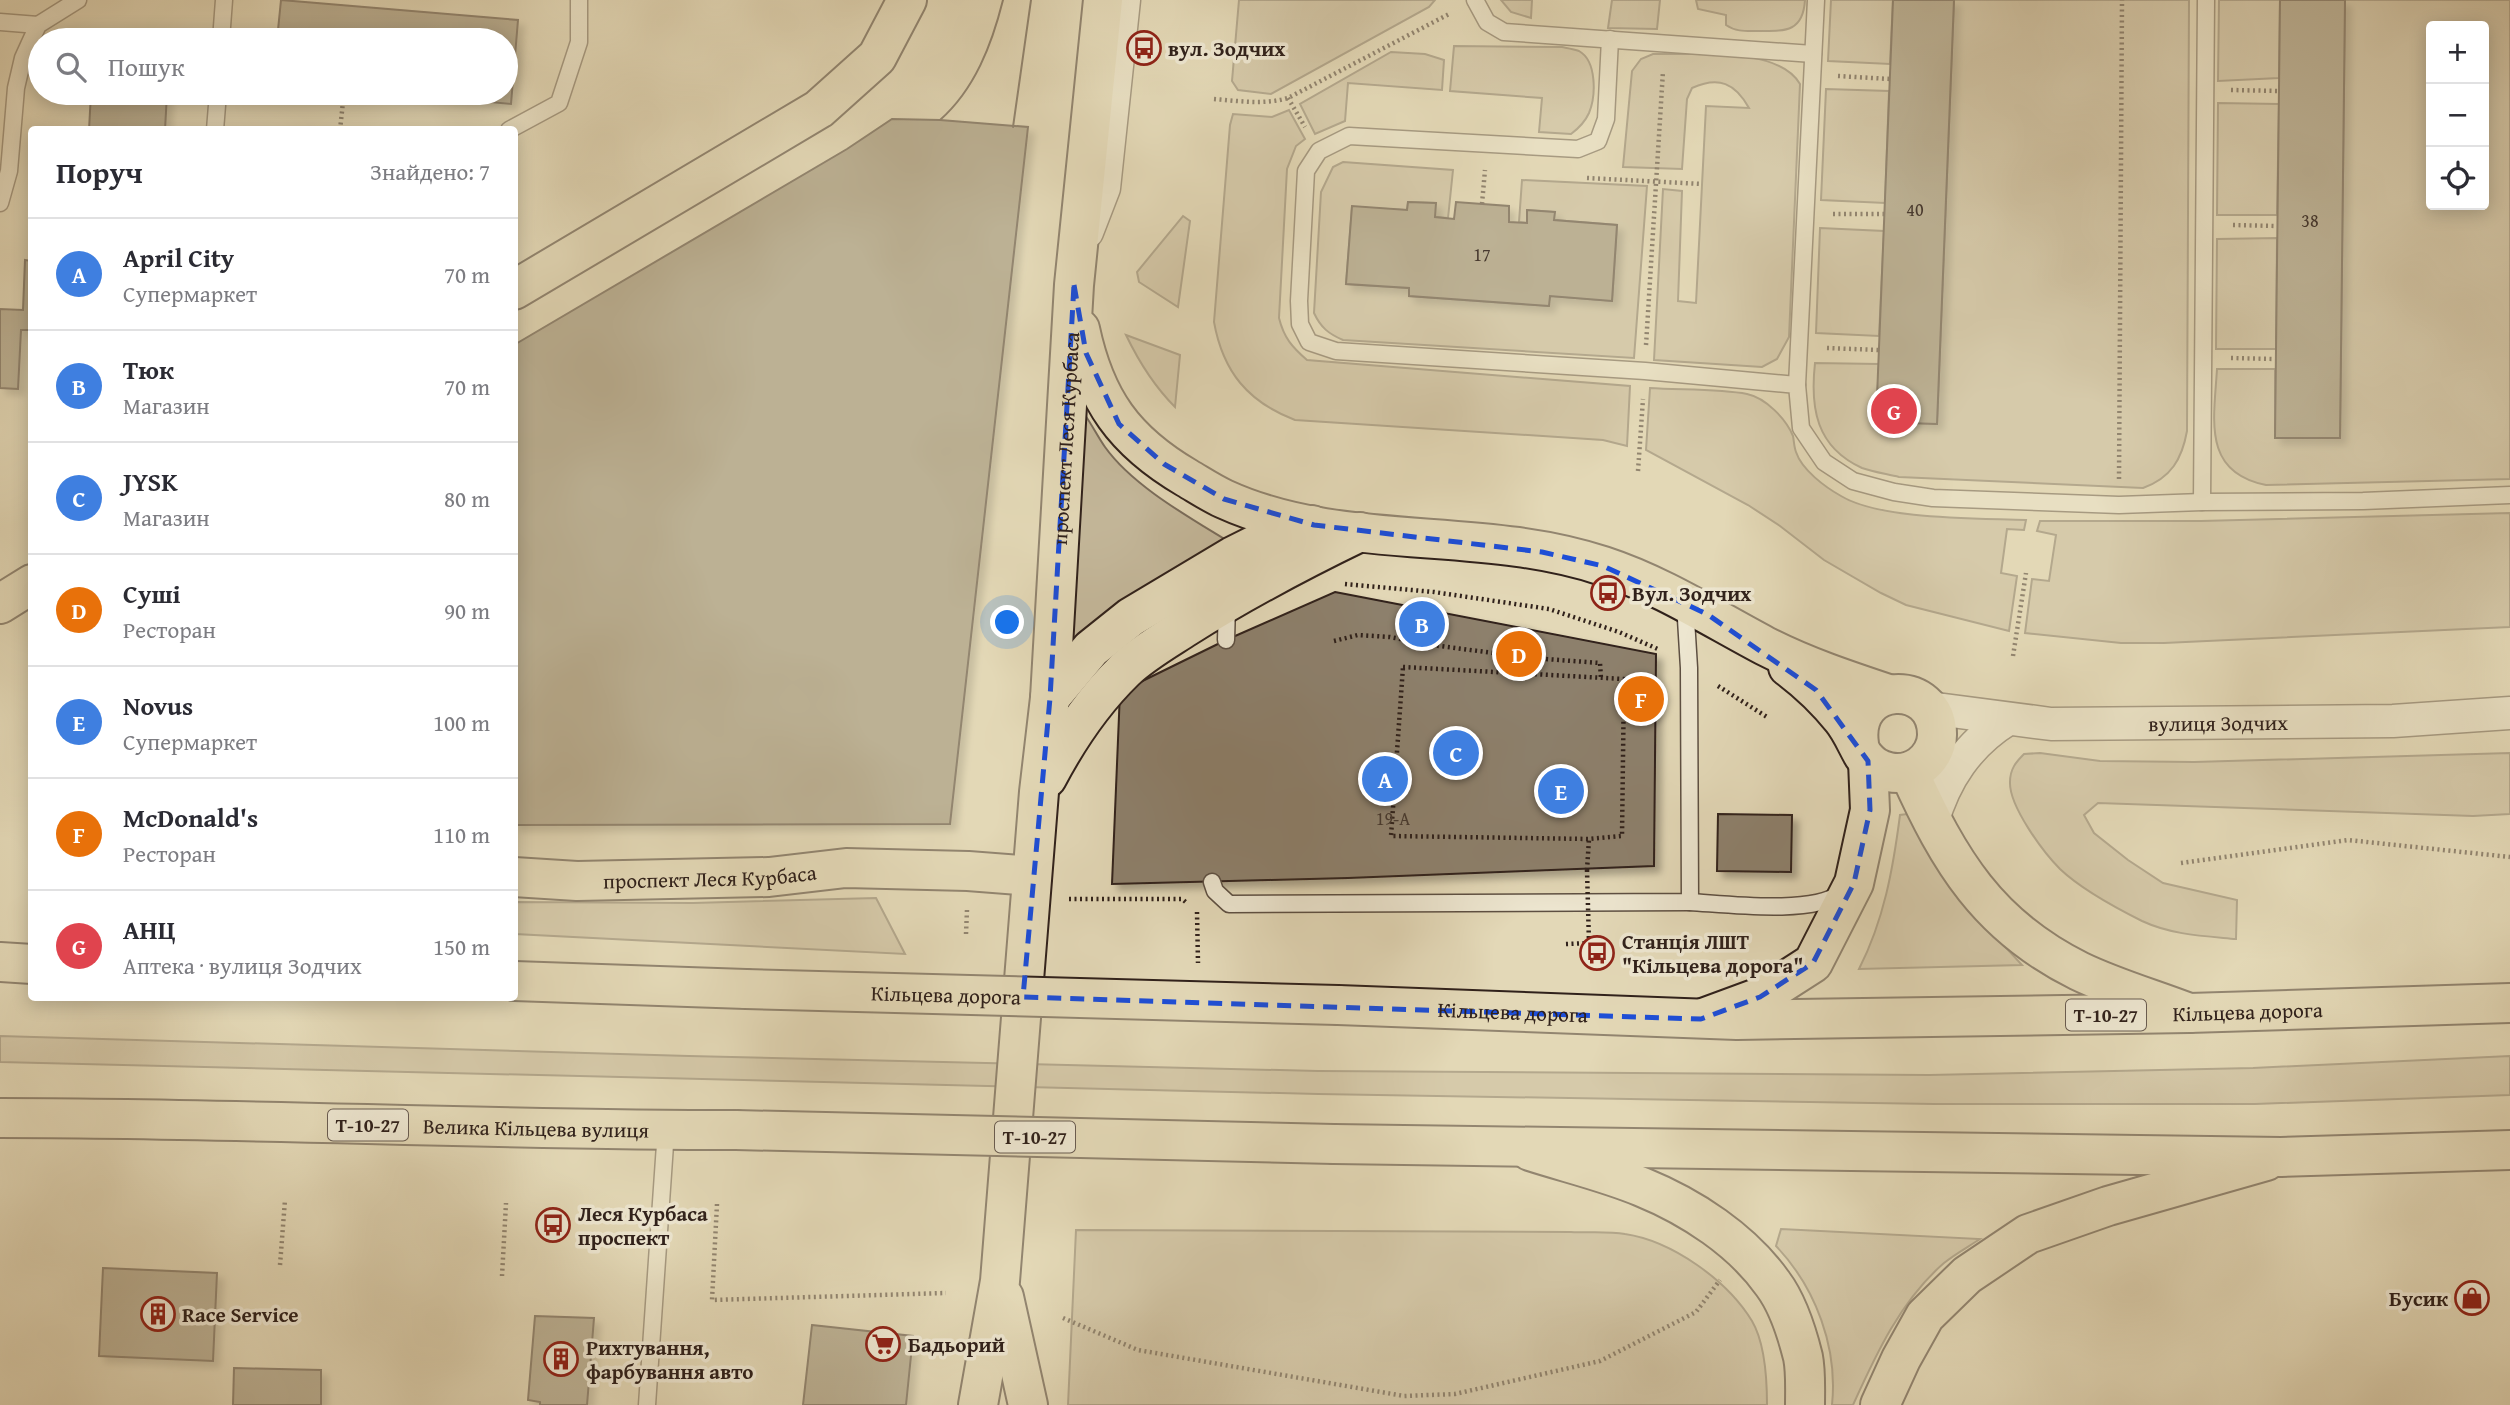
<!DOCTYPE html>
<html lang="uk">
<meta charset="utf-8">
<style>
:root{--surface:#fff;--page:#f7f7f7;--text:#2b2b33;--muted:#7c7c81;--line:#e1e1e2;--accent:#8f2418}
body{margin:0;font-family:"Gentium Book Plus",serif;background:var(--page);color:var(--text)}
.controls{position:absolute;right:21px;top:21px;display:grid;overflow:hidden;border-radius:7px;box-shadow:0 4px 18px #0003}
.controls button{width:63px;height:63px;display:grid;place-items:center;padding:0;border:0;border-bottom:2px solid var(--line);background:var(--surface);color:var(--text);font:35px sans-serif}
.you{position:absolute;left:1008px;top:623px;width:24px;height:24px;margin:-18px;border:5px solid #fff;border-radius:50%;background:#1a73e8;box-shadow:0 0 0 10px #1a73e833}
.badge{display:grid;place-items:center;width:46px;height:46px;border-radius:50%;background:var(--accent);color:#fff;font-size:23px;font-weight:700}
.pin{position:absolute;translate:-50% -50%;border:4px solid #fff;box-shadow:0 2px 7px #0006}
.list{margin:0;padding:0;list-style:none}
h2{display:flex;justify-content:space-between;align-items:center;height:91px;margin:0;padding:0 28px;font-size:30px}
h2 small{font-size:23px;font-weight:400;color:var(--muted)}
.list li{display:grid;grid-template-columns:46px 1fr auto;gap:21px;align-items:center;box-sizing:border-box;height:112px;padding:0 28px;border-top:2px solid var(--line)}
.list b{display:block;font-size:26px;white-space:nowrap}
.list p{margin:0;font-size:23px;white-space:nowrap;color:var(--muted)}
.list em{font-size:23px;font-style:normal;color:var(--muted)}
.icon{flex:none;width:38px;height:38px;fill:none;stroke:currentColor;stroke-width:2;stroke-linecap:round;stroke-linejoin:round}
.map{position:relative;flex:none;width:2510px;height:1405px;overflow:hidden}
.search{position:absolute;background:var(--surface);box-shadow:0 4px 18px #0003;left:28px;top:28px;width:490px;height:77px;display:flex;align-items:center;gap:18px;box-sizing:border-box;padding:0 24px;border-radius:38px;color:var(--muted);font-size:26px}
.panel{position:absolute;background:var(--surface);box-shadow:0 4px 18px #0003;left:28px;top:126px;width:490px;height:875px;border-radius:7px}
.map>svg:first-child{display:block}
.green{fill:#c5b99c;stroke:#7a6d5c;stroke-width:2;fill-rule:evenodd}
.building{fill:#8d806c;stroke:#30211b;stroke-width:2;filter:url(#shadow)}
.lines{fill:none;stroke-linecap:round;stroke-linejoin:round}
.service-casing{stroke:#5d4f42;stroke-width:19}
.minor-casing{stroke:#5d4f42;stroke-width:35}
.primary-casing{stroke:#30211b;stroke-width:42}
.trunk-casing{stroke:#30211b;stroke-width:42}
.path{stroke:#30211b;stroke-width:4.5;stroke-dasharray:2 3.5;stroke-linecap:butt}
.service{stroke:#ede6d0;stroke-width:16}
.minor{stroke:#ede6d0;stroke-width:32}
.primary{stroke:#e3d8b7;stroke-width:38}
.trunk{stroke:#e3d8b7;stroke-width:38}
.tram{stroke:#30211b;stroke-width:2}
.trunk-bridge-casing{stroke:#30211b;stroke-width:42;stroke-linecap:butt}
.path-bridge{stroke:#30211b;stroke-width:4.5;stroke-dasharray:2 3.5;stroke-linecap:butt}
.trunk-bridge{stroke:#e3d8b7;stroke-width:38}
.marked{fill:none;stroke:#1d4ed8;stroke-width:5;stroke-dasharray:14 9;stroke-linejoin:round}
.labels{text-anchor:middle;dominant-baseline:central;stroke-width:7;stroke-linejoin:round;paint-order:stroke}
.number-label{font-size:18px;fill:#47392f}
.shield{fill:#ede6d0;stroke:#695c51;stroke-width:2}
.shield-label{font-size:19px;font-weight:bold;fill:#30211b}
.poi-label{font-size:21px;font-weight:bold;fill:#30211b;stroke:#ede6d0;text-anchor:start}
.street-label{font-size:21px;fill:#30211b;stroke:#ede6d0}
</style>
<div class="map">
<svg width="2510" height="1405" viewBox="0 0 2510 1405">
<defs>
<filter id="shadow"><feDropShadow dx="6" dy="6" stdDeviation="3.5" flood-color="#0004"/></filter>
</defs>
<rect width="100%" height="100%" fill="#e3d8b7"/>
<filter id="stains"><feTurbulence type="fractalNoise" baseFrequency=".00286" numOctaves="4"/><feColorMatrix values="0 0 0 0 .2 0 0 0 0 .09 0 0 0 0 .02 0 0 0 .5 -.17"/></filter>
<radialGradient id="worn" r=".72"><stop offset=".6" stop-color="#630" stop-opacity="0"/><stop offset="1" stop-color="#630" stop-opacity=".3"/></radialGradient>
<!-- green -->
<g class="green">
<polygon points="1239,0 1435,0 1429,7 1271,94 1238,90 1232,81"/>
<polygon points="1501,0 1532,0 1531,18 1511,12"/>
<polygon points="1612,0 1660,0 1657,29 1608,28"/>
<path d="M1696,0H1805C1803,33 1784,31 1758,31C1746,31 1736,32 1726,25V15L1698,9Z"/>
<polygon points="1831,0 1893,0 1890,64 1828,61"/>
<path d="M1954,0H2189L2187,431C2182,459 2171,478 2143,488L1899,477C1887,474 1873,472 1862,468C1816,447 1810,408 1815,363L1879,364L1876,421L1937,424Z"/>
<polygon points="2219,0 2280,0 2279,78 2218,81"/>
<path d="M2345,0H2510V479L2266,485C2202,472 2214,420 2217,369H2275V438H2340ZM2431,26H2484V205H2431Z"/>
<path d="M1454,46L1562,47C1567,48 1574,49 1579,51C1597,61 1596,96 1589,113C1585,122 1579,128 1571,134L1539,132L1542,98L1450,91Z"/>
<polygon points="1391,52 1425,54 1444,60 1442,90 1348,83 1345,121 1315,134 1300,104"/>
<path d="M1653,54C1693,55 1778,46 1800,84L1789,337L1777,359L1762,367L1654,360L1663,189L1682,191L1678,301L1696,303L1706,106L1749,108C1735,83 1719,76 1692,88L1687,99L1682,169L1623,167L1632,71L1641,59Z"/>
<polygon points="1826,89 1889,91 1885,203 1821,200"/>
<polygon points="2218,103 2279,104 2277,215 2217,215"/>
<path d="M1289,110L1305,139L1296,146L1287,169L1279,318C1284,338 1292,347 1307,360L1630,386L1627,446L1603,440L1295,420C1248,402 1223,372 1214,322L1230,125L1233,114L1272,117Z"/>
<path d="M1343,162L1453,170L1448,218L1435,217V203L1408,202L1407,210L1352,207L1346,284L1409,288V296L1548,306L1550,296L1612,301L1617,225L1554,220V212L1528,210L1527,223L1519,222L1522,180L1647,186L1634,358L1343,340C1329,334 1321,328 1314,313L1321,192L1333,167Z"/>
<polygon points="1183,216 1190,221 1178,307 1139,282 1137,272"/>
<polygon points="1820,228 1884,231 1879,336 1816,333"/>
<polygon points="2277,238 2276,349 2216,349 2217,239"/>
<path d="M1126,335L1180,355L1175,407C1154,386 1139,362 1126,335Z"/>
<path d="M1650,388C1679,390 1720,389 1747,394C1766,398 1786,419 1793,436C1794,441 1794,447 1796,452C1802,470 1825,487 1841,496C1881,520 1978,518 2026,520L2024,530L2007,529L2001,573L2017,576L2009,631L1906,605L1881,593L1824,560L1780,526L1748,505L1646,450Z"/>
<path d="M1085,415C1092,425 1098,437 1105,447C1132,485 1187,516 1226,540L1069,649Z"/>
<polygon points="2510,513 2510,627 2164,643 2121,643 2025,633 2032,579 2049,581 2056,535 2037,531 2040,521 2201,521"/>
<path d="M2040,753L2100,761L2194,762L2510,753V814L2473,816L2098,803L2084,815L2094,833L2128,860L2163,883L2237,900L2236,939C2204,936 2172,935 2142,921C2116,908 2081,889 2060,869C2043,852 2009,806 2010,782C2010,769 2016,762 2024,754Z"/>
<path d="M1907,814L1957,895L2022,965L1859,969C1884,920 1893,869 1900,815Z"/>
<polygon points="876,898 905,954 515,934 515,902 693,903"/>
<polygon points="0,1036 689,1056 1318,1071 1929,1075 2253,1068 2510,1056 2510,1095 2255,1104 1934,1104 1318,1094 0,1062"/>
<path d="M1781,1229L1980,1239C1968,1247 1955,1254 1944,1263C1901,1300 1876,1354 1853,1405H1832C1838,1348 1816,1288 1776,1246Z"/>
<path d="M1076,1230L1571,1232C1589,1233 1608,1231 1625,1234C1672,1241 1727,1280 1752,1321C1765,1343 1767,1380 1767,1405H1068Z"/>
</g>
<!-- building -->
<g class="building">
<polygon points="281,0 518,20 511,104 391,93 506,93 506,40 277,40"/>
<polygon points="1893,0 1954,0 1937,424 1876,422"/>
<polygon points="2280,0 2345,0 2340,438 2275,438"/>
<polygon points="91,93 167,93 165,130 89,130"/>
<polygon points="892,119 940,120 1028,127 950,824 514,825 514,345 847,149"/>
<polygon points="1408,202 1436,203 1435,217 1454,219 1456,202 1509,206 1509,222 1527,223 1527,210 1555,212 1554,220 1617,225 1612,301 1550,296 1549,306 1409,296 1409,288 1346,284 1352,206 1407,210"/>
<polygon points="25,260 32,261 32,330 21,330 18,389 0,388 0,309 23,310"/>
<polygon points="1335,592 1656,654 1654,866 1348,878 1112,884 1120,692 1226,640"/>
<polygon points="1718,814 1792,815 1791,872 1717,871"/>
<polygon points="103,1268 217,1273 213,1361 99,1356"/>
<polygon points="535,1316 594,1318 587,1405 540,1405 540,1402 528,1400"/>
<polygon points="812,1325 913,1336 906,1405 803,1405"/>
<polygon points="234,1368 321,1370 321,1405 233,1405"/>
</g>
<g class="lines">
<!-- service casing -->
<g class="service-casing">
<g id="service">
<polyline points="1475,0 1487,22 1504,32 1813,54"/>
<polyline points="0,22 38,25"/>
<polyline points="1610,39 1606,119 1598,141 1578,149 1349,136 1319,151 1306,171 1299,301 1300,324 1309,342 1336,351 1645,371 1797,385 1801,428 1824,462 1853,481 1894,492 1933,498 2119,505 2202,502 2363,501 2510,495"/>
<polyline points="221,40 224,0"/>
<polyline points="215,130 218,93"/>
<polyline points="509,130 559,103 579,42 579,0"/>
<polyline points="0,203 9,171 16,88 23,58 38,25 78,0"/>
<polyline points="1797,385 1816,0"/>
<polyline points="2202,502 2206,0"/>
<polyline points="1226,640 1227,606"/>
<polyline points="1212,882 1215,891 1229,904 1690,902 1689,668 1685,603"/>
<path d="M1690,902C1726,904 1813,915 1841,893"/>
<polyline points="647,1405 666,1130"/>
</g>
</g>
<!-- minor casing -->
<g class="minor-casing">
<g id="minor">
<polyline points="1087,232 1104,188 1124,0"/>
<path id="s1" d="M1929,708L2051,724L2393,721L2510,713"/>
<path d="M1932,823C1945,778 1968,744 2008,719"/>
</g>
</g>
<!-- primary casing -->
<g class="primary-casing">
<g id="primary">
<polyline points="514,290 819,109 877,57 907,0"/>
<path d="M1080,329C1095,400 1124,441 1187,478C1199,485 1211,493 1224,499C1342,553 1481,525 1603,566C1661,585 1712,618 1765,646C1804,666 1846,680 1888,694"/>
<polyline points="0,604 32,584"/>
<path d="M1788,667C1808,682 1826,699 1842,719C1851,730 1856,743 1863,755C1875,773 1901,779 1920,766C1930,759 1937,747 1937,735C1938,678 1850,680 1859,744"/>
<polyline points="1050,698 1091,649 1131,617 1233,556 1275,535 1312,525"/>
<path d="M1909,772C1949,861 1988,926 2079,971C2114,988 2153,999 2189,1013"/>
<path d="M1047,778C1068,738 1092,702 1125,670C1143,653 1166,640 1186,627C1243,591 1300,561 1360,532"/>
<path id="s2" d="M514,877L577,881L769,877L846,868L968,871L1032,876"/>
<polyline points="1703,1018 1760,997 1813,963 1854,883 1870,810 1868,761"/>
<path d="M1530,1151C1567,1163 1606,1172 1642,1187C1691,1207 1742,1240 1773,1284C1788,1304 1797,1333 1803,1357C1806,1372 1805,1390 1805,1405"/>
<polyline points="1004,1297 1028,1405"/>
<path id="s3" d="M978,1405L1000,1281L1039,792L1050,698L1074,285L1103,0"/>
<polyline points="1880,1405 1901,1359 1925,1316 1967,1275 2028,1234 2108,1206 2266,1161"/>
</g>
</g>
<!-- trunk casing -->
<g class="trunk-casing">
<g id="trunk">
<polyline points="0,962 32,964"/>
<polyline points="514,981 746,989"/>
<path id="s4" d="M1338,1005L1737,1020L2189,1013L2510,1003"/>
<path id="s5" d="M0,1118C245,1118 490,1130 736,1130"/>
<polyline points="1334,1144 2281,1157 2510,1150"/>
</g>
</g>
<!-- path -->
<g class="path">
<polyline points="1838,76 1890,79"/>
<polyline points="2231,90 2279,91"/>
<polyline points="1288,98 1305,127"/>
<path d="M1214,99C1239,101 1264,105 1288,98L1451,13"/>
<polyline points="340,130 343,102"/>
<polyline points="1587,178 1702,184"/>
<polyline points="1482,204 1485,170"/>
<polyline points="1833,214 1884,214"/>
<polyline points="2233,225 2277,226"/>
<polyline points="1646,345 1663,71"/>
<polyline points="1827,348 1879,350"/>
<polyline points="2231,358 2275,359"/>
<polyline points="1638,471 1643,399"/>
<polyline points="2119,479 2122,0"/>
<polyline points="1345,584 1434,592 1549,609 1619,632 1660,650"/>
<polyline points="1334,641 1358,635 1390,637 1432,645 1532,658 1600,663 1601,679"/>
<polyline points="2013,656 2026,573"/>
<polygon points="1403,667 1624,679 1622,836 1589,839 1391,836"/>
<polyline points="1718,686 1767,717"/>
<polyline points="2181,863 2348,840 2510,857"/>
<polyline points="1587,870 1589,839"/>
<polyline points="1069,899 1182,899 1188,904"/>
<polyline points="1197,912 1198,963"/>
<polyline points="966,934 967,910"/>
<polyline points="1566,944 1589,943"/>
<polyline points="717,1204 712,1300 946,1293"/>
<polyline points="280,1265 285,1200"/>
<polyline points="502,1276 506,1203"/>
<polyline points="1063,1318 1138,1350 1404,1396 1455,1394 1600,1361 1696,1312 1720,1280"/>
</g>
<!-- service -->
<use href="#service" class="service"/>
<!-- minor -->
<use href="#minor" class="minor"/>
<!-- primary -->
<use href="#primary" class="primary"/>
<!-- trunk -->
<use href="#trunk" class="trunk"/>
<!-- tram -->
<g class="tram">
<path d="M940,120C975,89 992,44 1003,0"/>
<polyline points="1013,127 1031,0"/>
</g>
<!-- trunk-bridge casing -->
<g class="trunk-bridge-casing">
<g id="trunk-bridge">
<path id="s6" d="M746,989L1338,1005"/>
<polyline points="736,1130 1334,1144"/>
</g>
</g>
<!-- path-bridge -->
<polyline class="path-bridge" points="1587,870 1589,943"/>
<!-- trunk-bridge -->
<use href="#trunk-bridge" class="trunk-bridge"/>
</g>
<!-- marked area -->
<path d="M0 0H2510V1405H0ZM1074,285L1086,353L1119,424L1164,464L1224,499L1314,525L1542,552L1603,566L1707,614L1816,690L1868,761L1870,810L1854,883L1813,963L1760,997L1701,1019L1023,997L1050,698Z" fill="#e3d8b7" fill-opacity=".55" fill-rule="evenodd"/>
<path class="marked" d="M1074,285L1086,353L1119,424L1164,464L1224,499L1314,525L1542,552L1603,566L1707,614L1816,690L1868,761L1870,810L1854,883L1813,963L1760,997L1701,1019L1023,997L1050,698Z"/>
<!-- icons -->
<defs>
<g id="bus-ring" transform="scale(1.75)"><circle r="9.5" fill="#ede6d0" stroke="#8f2418" stroke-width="1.5"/><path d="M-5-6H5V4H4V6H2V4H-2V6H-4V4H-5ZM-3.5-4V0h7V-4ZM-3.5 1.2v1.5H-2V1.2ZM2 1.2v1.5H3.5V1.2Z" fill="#8f2418"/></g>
<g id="shop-ring" transform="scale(1.75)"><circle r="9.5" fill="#ede6d0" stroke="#8f2418" stroke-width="1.5"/><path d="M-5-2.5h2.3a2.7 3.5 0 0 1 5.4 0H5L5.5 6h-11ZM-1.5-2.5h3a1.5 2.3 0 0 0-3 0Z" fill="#8f2418"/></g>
<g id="building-ring" transform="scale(1.75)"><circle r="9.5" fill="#ede6d0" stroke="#8f2418" stroke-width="1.5"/><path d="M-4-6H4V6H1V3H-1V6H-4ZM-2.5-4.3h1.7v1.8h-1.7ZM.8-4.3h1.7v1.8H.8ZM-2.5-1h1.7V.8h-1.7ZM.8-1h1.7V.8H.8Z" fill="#8f2418"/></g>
<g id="supermarket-ring" transform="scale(1.75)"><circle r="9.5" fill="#ede6d0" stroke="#8f2418" stroke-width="1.5"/><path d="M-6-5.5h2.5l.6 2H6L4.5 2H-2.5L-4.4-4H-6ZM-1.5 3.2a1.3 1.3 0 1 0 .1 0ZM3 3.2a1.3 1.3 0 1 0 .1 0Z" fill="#8f2418"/></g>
</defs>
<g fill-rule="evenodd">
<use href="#bus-ring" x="1144" y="48"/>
<use href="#bus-ring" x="1608" y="593"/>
<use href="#bus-ring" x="1597" y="953"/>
<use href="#bus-ring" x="553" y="1225"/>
<use href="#shop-ring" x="2472" y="1298"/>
<use href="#building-ring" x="158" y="1314"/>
<use href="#supermarket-ring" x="883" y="1344"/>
<use href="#building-ring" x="561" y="1359"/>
</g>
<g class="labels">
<!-- number labels -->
<g class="number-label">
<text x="1915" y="209">40</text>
<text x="2310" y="220">38</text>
<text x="1482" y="254">17</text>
<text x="1393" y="818">19-А</text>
</g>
<!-- shield labels -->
<g class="shield">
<rect x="2066" y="999.5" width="80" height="31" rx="5"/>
<rect x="328" y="1109.5" width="80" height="31" rx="5"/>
<rect x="995" y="1121.5" width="80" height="31" rx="5"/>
</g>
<g class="shield-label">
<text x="2106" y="1015">Т-10-27</text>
<text x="368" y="1125">Т-10-27</text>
<text x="1035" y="1137">Т-10-27</text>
</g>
<!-- poi labels -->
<g class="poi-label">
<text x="1168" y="48">вул. Зодчих</text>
<text x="1632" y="593">Вул. Зодчих</text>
<text x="1622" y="941">Станція ЛШТ<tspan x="1622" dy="24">"Кільцева дорога"</tspan></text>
<text x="578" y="1213">Леся Курбаса<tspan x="578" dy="24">проспект</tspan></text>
<text x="2448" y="1298" text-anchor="end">Бусик</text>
<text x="182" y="1314">Race Service</text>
<text x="908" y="1344">Бадьорий</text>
<text x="586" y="1347">Рихтування,<tspan x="586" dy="24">фарбування авто</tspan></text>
</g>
<!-- street labels -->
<g class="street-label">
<text stroke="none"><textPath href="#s3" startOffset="971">проспект Леся Курбаса</textPath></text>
<text stroke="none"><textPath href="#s1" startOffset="290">вулиця Зодчих</textPath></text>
<text stroke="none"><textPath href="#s2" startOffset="196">проспект Леся Курбаса</textPath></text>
<text stroke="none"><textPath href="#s6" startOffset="200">Кільцева дорога</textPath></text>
<text stroke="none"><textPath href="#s4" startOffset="910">Кільцева дорога</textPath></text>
<text stroke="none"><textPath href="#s4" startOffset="175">Кільцева дорога</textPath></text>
<text stroke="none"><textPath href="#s5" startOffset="536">Велика Кільцева вулиця</textPath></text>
</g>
</g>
<rect width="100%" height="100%" filter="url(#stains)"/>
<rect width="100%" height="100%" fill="url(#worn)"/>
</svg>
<div class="controls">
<button>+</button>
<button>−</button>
<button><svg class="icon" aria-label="locate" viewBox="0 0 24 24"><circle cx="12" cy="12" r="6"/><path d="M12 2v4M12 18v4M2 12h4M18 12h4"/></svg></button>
</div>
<div class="you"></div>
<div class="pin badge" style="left:1385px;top:779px;background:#3f7fe0">A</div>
<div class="pin badge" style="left:1422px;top:624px;background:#3f7fe0">B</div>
<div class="pin badge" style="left:1456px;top:753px;background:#3f7fe0">C</div>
<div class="pin badge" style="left:1519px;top:654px;background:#e8710a">D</div>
<div class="pin badge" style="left:1561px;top:791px;background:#3f7fe0">E</div>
<div class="pin badge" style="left:1641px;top:699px;background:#e8710a">F</div>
<div class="pin badge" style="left:1894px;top:411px;background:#e0444e">G</div>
<div class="search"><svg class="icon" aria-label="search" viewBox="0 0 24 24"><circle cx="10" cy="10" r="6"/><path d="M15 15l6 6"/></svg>Пошук</div>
<section class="panel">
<h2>Поруч<small>Знайдено: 7</small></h2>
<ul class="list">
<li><span class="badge" style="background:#3f7fe0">A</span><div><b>April City</b><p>Супермаркет</p></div><em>70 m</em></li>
<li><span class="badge" style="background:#3f7fe0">B</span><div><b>Тюк</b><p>Магазин</p></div><em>70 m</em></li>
<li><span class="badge" style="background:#3f7fe0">C</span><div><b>JYSK</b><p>Магазин</p></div><em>80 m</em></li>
<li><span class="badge" style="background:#e8710a">D</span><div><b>Суші</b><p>Ресторан</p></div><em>90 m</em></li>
<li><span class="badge" style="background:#3f7fe0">E</span><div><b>Novus</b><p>Супермаркет</p></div><em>100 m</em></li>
<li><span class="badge" style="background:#e8710a">F</span><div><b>McDonald's</b><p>Ресторан</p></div><em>110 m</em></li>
<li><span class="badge" style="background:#e0444e">G</span><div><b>АНЦ</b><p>Аптека · вулиця Зодчих</p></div><em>150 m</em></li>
</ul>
</section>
</div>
